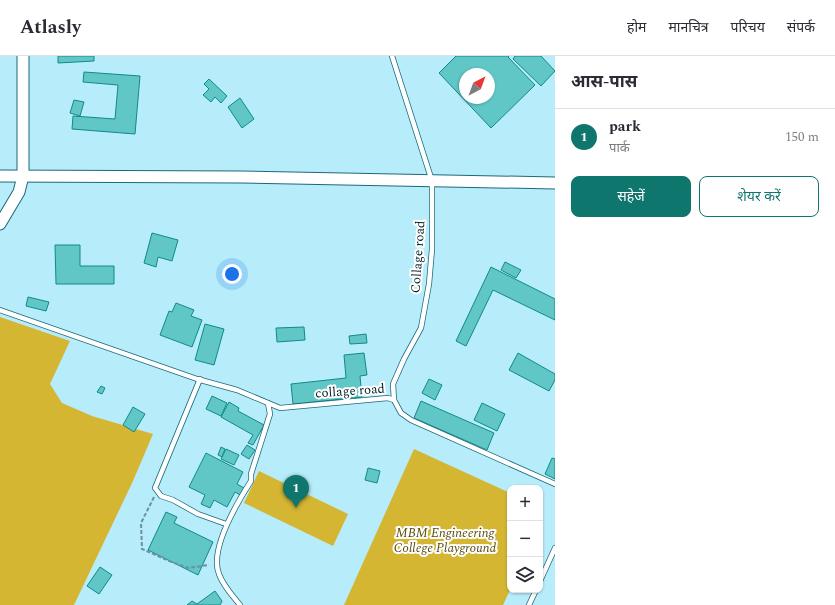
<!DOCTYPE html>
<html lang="hi">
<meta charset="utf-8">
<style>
:root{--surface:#fff;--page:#f2f2f3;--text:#2b2b33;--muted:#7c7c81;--line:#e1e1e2;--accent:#0f766e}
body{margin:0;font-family:Spectral,"Noto Sans Devanagari",serif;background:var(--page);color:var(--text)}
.controls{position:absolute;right:12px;bottom:12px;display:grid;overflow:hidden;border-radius:8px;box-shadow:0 1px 3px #0004}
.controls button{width:36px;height:36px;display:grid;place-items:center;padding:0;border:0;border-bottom:1px solid var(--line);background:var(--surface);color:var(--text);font:20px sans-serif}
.compass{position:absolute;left:459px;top:12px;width:36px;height:36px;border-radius:50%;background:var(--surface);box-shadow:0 1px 3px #0004;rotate:41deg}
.you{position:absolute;left:232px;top:218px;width:14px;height:14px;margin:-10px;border:3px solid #fff;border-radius:50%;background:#1a73e8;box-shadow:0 0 0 6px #1a73e833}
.badge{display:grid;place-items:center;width:26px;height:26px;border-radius:50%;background:var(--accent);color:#fff;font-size:13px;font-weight:700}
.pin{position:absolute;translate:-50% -33px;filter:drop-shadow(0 1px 2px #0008)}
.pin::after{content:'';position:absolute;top:21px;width:14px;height:12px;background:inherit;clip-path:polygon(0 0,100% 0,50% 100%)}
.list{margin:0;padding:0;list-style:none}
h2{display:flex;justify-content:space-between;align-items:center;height:52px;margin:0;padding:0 16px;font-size:17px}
h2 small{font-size:13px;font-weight:400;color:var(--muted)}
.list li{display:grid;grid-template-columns:26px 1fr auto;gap:12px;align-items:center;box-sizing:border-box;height:56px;padding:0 16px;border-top:1px solid var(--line)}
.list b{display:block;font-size:15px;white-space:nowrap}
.list p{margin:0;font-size:13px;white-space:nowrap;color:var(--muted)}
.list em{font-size:13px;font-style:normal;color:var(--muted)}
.actions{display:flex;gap:8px;padding:12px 16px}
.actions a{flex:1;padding:9px 0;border:1px solid var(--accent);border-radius:8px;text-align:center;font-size:14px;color:var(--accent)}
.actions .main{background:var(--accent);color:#fff}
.icon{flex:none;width:22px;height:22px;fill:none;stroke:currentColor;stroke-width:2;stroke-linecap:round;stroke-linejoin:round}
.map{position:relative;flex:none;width:555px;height:549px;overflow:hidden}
header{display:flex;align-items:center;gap:24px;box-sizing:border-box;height:56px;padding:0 20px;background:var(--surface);border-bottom:1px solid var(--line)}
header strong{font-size:19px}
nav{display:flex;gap:22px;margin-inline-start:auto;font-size:14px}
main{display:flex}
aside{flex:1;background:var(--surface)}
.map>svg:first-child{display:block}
.green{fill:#d4b633}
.building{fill:#60c6c6;stroke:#108a8a;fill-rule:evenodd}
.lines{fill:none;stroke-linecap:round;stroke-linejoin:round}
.service-casing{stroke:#1b6979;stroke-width:6}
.tertiary-casing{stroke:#1b6979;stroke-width:13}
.path{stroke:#69949f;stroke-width:2;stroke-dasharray:4 2;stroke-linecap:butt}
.service{stroke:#fff;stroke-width:4.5}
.tertiary{stroke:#fff;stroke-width:11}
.labels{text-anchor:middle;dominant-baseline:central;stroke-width:4;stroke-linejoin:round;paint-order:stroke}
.street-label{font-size:13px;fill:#001e24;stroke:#fff}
.park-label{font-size:13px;font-style:italic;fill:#594b0d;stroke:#fff}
</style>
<header>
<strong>Atlasly</strong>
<nav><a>होम</a><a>मानचित्र</a><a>परिचय</a><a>संपर्क</a></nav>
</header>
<main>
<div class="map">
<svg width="555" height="549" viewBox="0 0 555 549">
<rect width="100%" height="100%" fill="#b7ecfa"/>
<!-- green -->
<g class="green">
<polygon points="0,261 70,285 50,328 62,347 92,360 153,378 133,425 74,549 0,549"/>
<polygon points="414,393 510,437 510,534 503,549 344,549"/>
<polygon points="259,415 348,458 333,490 244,447"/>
</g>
<!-- building -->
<g class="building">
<polygon points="58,0 94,0 94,5 58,7"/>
<path d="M456,0H509L508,1L535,29L491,72L439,17ZM465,18H489V42H465Z"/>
<polygon points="515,0 541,0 555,15 541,30 513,3"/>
<polygon points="84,16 140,20 135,78 72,73 73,60 115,63 118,29 83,26"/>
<polygon points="209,23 227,40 221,47 215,41 211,46 203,39 209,33 204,28"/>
<polygon points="240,42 254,63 242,72 228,51"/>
<polygon points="74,44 84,46 80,60 70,57"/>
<polygon points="152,177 178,184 172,205 158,201 156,211 144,207"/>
<polygon points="55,189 80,189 80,210 114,210 114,228 56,228"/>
<polygon points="505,206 521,214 516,222 501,214"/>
<polygon points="491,211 555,243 555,264 493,234 466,290 456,285"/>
<polygon points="28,241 49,246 46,255 26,250"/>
<polygon points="176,247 194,254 191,260 202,264 192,291 160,279 169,255 172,256"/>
<polygon points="205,268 224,273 214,309 195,304"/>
<polygon points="304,271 305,284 277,286 276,272"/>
<polygon points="366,278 367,287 350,288 349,280"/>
<polygon points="364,297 367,319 360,320 362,341 293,348 291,328 346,322 344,299"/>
<polygon points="518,297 555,318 555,324 549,335 509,314"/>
<polygon points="429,323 442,329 435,344 422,337"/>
<polygon points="101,330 105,332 102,338 97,336"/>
<polygon points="212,340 227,347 221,360 206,353"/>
<polygon points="421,345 494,377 487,394 414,362"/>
<polygon points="229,346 239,352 238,355 264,369 253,389 248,387 253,379 221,361"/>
<polygon points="482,347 505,358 497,375 474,364"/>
<polygon points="133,351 145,358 134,376 123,369"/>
<polygon points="247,389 255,394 249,403 241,398"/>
<polygon points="221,391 225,393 222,401 218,399"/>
<polygon points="226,393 239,399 234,409 221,403"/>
<polygon points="206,397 243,416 237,428 244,432 240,439 235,436 227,451 214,444 210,452 201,448 205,439 189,431"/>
<polygon points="552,402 555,403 555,423 545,418"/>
<polygon points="368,412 380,415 377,427 365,424"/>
<polygon points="166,456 177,461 174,467 213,486 198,519 148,494"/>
<polygon points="100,511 112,519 99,538 87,530"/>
<polygon points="215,535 222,545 220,549 187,549 192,545 197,548"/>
</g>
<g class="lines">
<!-- service casing -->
<g class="service-casing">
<g id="service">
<polyline points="392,0 432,125 432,193 429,228 421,272 404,303 393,328 394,344"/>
<polyline points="0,254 197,323 237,334 280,352 388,342 394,344 401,357 411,364 555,428"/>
<polyline points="200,323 155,432 161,440 173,444 198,458 226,468"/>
<polyline points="540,525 555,492"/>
<path d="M240,549C233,540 223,530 219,518C209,493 237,447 251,425V418L270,358L268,347"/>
<polyline points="529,549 536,534"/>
</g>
</g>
<!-- tertiary casing -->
<g class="tertiary-casing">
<g id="tertiary">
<polyline points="0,120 241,121 555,127"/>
<polyline points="0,168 19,136 23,120 23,0"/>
</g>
</g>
<!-- path -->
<polyline class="path" points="154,441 141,467 142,493 169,505 188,512 209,509"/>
<!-- service -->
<use href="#service" class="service"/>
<!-- tertiary -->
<use href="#tertiary" class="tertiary"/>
</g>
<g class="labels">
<!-- street labels -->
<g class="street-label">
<text transform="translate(418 201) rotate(-86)">Collage road</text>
<text transform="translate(350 335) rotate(-4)">collage road</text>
</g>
<!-- park labels -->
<g class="park-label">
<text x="445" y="477">MBM Engineering<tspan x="445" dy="15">College Playground</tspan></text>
</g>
</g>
</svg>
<div class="controls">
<button>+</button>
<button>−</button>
<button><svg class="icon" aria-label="layers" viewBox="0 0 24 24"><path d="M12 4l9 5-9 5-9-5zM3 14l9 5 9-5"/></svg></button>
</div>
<svg class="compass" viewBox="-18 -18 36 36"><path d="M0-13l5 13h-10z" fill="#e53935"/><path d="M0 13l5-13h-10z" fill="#7c7c81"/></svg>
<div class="you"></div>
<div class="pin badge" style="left:296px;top:452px">1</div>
</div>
<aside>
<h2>आस-पास<small></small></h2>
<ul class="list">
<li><span class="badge">1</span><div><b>park</b><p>पार्क</p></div><em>150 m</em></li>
</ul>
<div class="actions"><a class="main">सहेजें</a><a>शेयर करें</a></div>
</aside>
</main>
